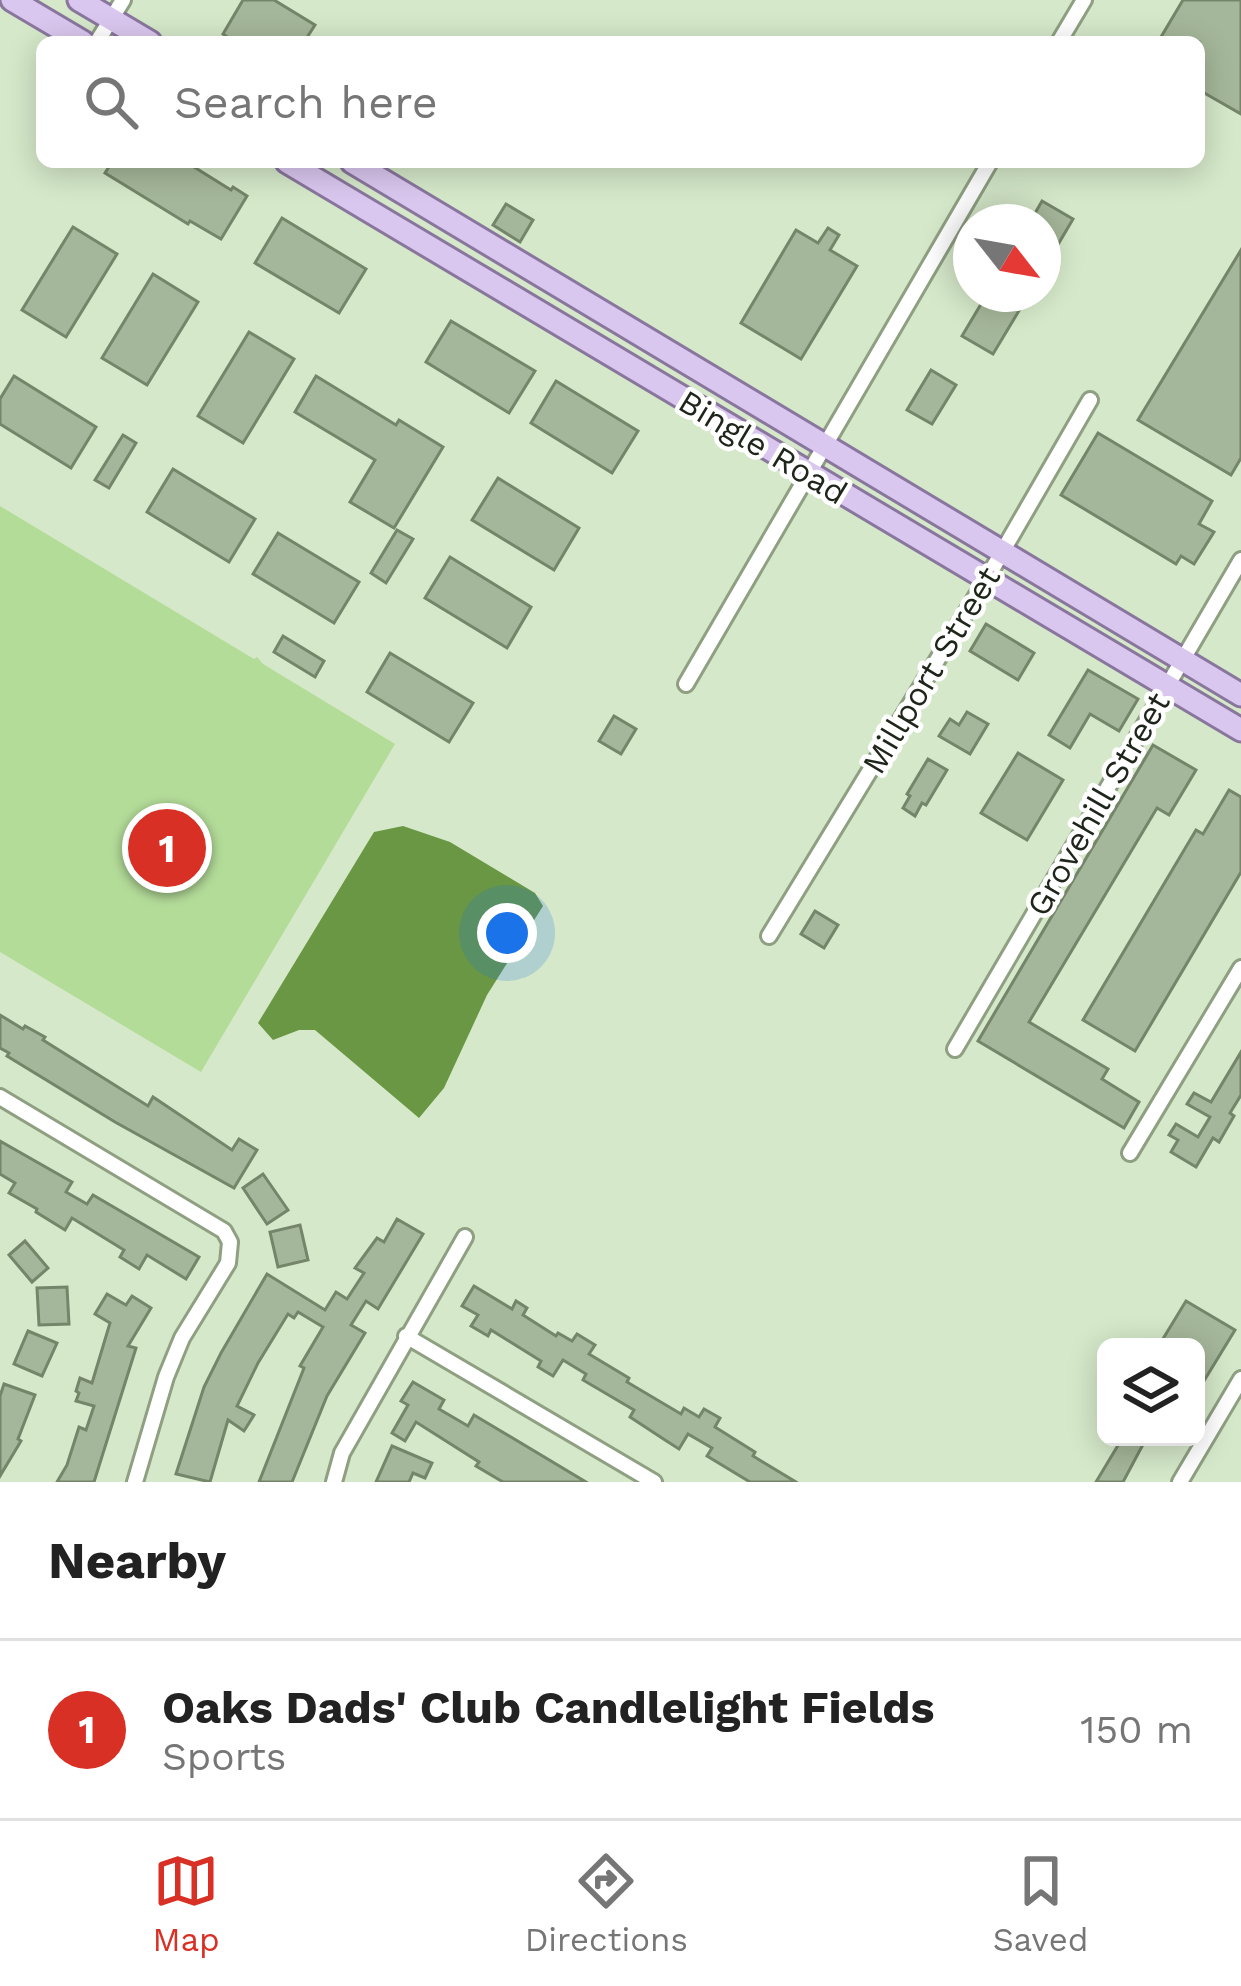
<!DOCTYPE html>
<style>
:root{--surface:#fff;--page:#f2f2f2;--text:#222;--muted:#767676;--line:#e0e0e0;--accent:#d93025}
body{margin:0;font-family:"Work Sans",sans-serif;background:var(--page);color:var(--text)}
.controls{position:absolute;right:36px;bottom:36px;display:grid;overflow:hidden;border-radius:18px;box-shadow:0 6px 30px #0003}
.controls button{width:108px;height:108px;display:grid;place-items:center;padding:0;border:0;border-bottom:3px solid var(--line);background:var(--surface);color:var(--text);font:60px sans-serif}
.compass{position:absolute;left:953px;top:204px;width:108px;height:108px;border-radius:50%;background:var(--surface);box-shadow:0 6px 30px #0003;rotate:121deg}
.you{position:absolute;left:507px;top:933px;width:42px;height:42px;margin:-30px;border:9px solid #fff;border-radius:50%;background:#1a73e8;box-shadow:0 0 0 18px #1a73e833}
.badge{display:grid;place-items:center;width:78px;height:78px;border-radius:50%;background:var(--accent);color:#fff;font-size:39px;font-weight:700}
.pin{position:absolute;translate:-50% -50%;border:6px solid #fff;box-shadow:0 3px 12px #0006}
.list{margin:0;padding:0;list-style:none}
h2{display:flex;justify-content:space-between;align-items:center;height:156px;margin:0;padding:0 48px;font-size:51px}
h2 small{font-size:39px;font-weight:400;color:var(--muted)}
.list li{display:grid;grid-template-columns:78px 1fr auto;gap:36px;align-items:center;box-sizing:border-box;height:180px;padding:0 48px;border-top:3px solid var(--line)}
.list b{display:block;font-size:45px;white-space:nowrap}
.list p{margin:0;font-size:39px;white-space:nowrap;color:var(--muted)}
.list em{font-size:39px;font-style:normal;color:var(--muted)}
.icon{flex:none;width:66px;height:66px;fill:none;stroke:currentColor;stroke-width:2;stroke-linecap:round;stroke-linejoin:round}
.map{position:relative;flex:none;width:1241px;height:1482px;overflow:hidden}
.search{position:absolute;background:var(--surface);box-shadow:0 6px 30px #0003;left:36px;right:36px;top:36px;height:132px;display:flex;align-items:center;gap:30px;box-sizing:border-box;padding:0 42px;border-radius:18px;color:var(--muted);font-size:45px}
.sheet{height:336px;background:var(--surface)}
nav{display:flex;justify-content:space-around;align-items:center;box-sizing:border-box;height:168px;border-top:3px solid var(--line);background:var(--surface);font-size:33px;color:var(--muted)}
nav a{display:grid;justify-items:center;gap:6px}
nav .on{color:var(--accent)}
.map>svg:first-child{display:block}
.green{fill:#b4dc99}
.water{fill:#699744}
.building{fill:#a5b79a;stroke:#748569;stroke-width:3}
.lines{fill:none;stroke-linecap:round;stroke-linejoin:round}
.street-casing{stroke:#8e9f82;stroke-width:20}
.primary-casing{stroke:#89769d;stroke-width:27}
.street{stroke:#fff;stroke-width:14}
.primary{stroke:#dac7ef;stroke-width:21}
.labels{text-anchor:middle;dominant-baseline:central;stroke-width:9;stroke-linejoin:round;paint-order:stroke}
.street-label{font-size:33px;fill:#1e251a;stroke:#fff}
</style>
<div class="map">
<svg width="1241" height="1482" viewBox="0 0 1241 1482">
<rect width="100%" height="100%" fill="#d5e8c9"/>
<!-- green -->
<polygon class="green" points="0,506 254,659 257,657 263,664 395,744 201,1072 0,952"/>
<!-- water -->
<polygon class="water" points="403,826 450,842 535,893 543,906 487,995 444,1088 419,1118 315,1030 299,1030 273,1040 258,1023 374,832"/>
<!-- building -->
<g class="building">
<polygon points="243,0 274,0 315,25 304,42 235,42 223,34"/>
<polygon points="1183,0 1241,0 1241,114 1199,90 1199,42 1158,42"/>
<polygon points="112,162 186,162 231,190 233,187 247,196 221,239 190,221 188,224 105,173"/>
<polygon points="1042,201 1073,219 1043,270 1043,222 1030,222"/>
<polygon points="506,204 533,220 520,242 493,225"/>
<polygon points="282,218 366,269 339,313 255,263"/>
<polygon points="73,227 117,254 66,337 22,310"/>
<polygon points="828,228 839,235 830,250 857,266 801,359 741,323 796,230 818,243"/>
<polygon points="1241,250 1241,458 1231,475 1138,420"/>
<polygon points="153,274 198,302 147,385 102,358"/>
<polygon points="987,294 1029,294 993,354 962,336"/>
<polygon points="451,321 535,371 509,413 426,362"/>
<polygon points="249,332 294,359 243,443 198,416"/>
<polygon points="931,370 956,385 932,424 907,410"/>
<polygon points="14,376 96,427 71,468 0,424 0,399"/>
<polygon points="316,376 396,425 399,420 443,447 394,528 350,502 375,460 295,412"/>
<polygon points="556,381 638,431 612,473 531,423"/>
<polygon points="1098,433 1212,501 1199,524 1214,532 1194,564 1181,556 1176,564 1061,495"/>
<polygon points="123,435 136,443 109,488 95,480"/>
<polygon points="173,469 255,519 229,562 147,512"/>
<polygon points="498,478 579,528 554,570 472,520"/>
<polygon points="397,530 413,539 386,583 371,573"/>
<polygon points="278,533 359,582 334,623 253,574"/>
<polygon points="450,557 531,607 507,648 425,598"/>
<polygon points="986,624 1034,653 1018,680 970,651"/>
<polygon points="283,636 324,661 315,677 274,652"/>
<polygon points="390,653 473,703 449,742 367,692"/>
<polygon points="1088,670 1138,699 1119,731 1090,714 1070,748 1049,735"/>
<polygon points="967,712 988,724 970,754 939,736 950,719 959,725"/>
<polygon points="614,716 636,729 621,754 599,741"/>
<polygon points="1153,745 1196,770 1169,815 1157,808 1029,1022 1108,1069 1102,1079 1139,1102 1124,1128 978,1041"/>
<polygon points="1018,753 1063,780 1027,840 981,813"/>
<polygon points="928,759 947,770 926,805 922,803 915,816 903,808 910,796 907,794"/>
<polygon points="1229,790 1241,797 1241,872 1135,1051 1083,1020 1196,830 1203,834"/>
<polygon points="815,911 838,925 824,948 801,934"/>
<polygon points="0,1015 23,1029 25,1026 45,1037 43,1040 148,1106 153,1097 232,1150 239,1139 257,1150 234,1188 115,1122 7,1056 9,1053 0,1048"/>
<polygon points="1241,1052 1241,1095 1230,1113 1234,1116 1219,1142 1213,1138 1196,1167 1171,1152 1178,1140 1169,1135 1176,1124 1198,1137 1210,1117 1187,1104 1194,1093 1211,1102"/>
<polygon points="0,1141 72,1182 66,1192 87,1204 93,1195 199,1257 186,1279 147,1255 139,1269 120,1257 124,1250 72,1218 65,1230 36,1212 37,1209 9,1193 15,1183 0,1174"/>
<polygon points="263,1174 288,1210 267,1224 243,1188"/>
<polygon points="397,1219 423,1234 378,1309 366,1301 351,1325 365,1333 327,1396 292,1482 259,1482 304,1368 300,1366 323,1327 298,1312 294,1318 288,1314 258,1363 237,1406 254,1415 244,1431 228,1420 210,1482 176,1474 204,1387 221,1353 267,1274 325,1310 336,1292 347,1299 364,1273 355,1268 377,1238 384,1242"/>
<polygon points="300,1225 308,1260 278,1267 270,1232"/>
<polygon points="25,1241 48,1268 32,1282 9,1255"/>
<polygon points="474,1286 512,1309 516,1301 527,1308 523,1315 556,1336 558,1333 572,1341 577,1334 595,1345 589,1354 629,1378 627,1382 681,1414 684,1408 699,1417 704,1409 720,1418 715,1427 755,1452 753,1456 796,1482 750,1482 707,1456 712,1448 688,1434 679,1449 665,1440 630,1417 634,1410 583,1380 586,1374 563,1360 553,1376 538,1367 541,1361 491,1330 488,1336 471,1326 478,1315 462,1306"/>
<polygon points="67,1287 69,1324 39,1325 37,1288"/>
<polygon points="107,1294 126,1305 132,1296 151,1308 128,1346 136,1348 94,1482 57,1482 67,1465 79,1427 86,1430 94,1406 76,1401 79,1393 76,1391 80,1378 92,1383 110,1323 95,1314"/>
<polygon points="1186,1301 1235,1330 1196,1394 1196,1347 1158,1347"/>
<polygon points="28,1331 57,1343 42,1376 14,1364"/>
<polygon points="413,1382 444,1400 439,1409 468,1426 474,1415 586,1482 503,1482 476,1466 479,1462 416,1422 405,1441 392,1433 408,1405 401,1401"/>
<polygon points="4,1384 35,1395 18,1439 21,1441 0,1476 0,1396"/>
<polygon points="1123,1437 1147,1437 1123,1482 1096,1482"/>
<polygon points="392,1446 432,1463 425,1478 413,1473 409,1482 376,1482"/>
</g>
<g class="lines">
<!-- street casing -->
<g class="street-casing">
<g id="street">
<polyline points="97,42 123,0"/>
<polyline points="1059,42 1084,0"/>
<polyline points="686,684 990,162"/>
<polyline points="769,936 986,580 1090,400"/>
<polyline points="955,1049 1241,560"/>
<polyline points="0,1097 224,1231 230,1242 228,1263 182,1338 166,1377 135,1482"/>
<polyline points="1130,1153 1241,968"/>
<polyline points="406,1336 654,1482"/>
<polyline points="334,1482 342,1453 465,1237"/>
<polyline points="1180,1482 1241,1379"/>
</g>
</g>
<!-- primary casing -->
<g class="primary-casing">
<g id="primary">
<polyline points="12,0 83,42"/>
<polyline points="79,0 150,42"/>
<polyline points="287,162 1241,730"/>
<polyline points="352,162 1241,695"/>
</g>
</g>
<!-- street -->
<use href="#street" class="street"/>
<!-- primary -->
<use href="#primary" class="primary"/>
</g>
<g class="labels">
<!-- street labels -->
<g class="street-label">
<text transform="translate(763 447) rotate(31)">Bingle Road</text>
<text transform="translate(931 670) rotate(-59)">Millport Street</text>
<text transform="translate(1098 804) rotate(-60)">Grovehill Street</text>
</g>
</g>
</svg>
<div class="controls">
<button><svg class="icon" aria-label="layers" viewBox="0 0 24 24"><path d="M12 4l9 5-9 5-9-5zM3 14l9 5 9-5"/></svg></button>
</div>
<svg class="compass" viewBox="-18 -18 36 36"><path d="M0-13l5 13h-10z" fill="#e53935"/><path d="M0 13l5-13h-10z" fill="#767676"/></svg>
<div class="you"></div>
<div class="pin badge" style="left:167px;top:848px">1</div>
<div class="search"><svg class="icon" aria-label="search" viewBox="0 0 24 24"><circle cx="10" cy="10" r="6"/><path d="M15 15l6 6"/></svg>Search here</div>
</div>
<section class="sheet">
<h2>Nearby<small></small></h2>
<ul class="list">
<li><span class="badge">1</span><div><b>Oaks Dads' Club Candlelight Fields</b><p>Sports</p></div><em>150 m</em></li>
</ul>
</section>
<nav>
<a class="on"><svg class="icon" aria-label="map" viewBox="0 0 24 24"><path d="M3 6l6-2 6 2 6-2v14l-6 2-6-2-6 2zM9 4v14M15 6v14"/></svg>Map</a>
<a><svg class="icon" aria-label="directions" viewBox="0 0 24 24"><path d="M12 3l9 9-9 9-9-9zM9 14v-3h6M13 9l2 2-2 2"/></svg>Directions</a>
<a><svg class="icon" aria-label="saved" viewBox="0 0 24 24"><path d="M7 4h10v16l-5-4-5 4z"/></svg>Saved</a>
</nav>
